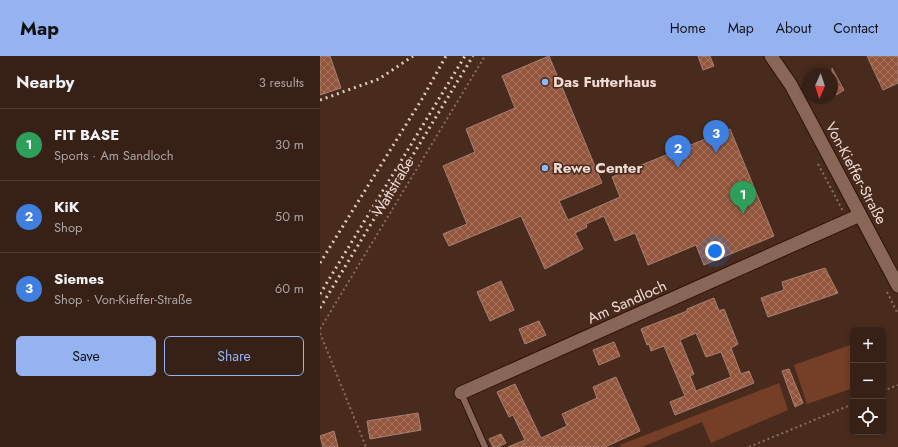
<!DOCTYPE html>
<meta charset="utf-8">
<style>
:root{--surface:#372016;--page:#3e281f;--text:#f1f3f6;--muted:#aaa3a1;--line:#513e35;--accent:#95b2f1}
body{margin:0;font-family:Jost,sans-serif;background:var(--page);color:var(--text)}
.controls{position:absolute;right:12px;bottom:12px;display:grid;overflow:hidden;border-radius:6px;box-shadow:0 2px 6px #0003}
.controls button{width:36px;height:36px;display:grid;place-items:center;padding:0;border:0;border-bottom:1px solid var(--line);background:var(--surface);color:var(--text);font:20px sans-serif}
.compass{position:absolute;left:482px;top:12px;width:36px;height:36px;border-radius:50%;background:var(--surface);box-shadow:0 2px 6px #0003;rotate:183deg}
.you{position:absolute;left:395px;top:195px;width:14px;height:14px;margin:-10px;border:3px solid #fff;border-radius:50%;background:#1a73e8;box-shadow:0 0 0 6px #1a73e833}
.badge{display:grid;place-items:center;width:26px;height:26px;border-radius:50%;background:var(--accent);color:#fff;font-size:13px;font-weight:700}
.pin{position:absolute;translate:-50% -33px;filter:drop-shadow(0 1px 2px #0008)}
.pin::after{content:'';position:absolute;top:21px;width:14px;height:12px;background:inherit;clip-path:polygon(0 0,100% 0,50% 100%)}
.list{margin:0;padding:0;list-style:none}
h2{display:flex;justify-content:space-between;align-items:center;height:52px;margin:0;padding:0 16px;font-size:17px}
h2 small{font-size:13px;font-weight:400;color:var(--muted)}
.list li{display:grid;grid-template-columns:26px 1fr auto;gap:12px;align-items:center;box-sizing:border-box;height:72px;padding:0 16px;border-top:1px solid var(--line)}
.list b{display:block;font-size:15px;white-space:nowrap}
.list p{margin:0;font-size:13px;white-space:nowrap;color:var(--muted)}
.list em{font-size:13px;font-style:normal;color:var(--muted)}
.actions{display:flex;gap:8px;padding:12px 16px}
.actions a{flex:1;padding:9px 0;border:1px solid var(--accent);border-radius:6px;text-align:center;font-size:14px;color:var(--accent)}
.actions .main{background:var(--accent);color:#111}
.icon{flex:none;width:22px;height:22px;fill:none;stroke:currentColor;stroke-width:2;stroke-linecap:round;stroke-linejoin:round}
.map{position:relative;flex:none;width:578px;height:391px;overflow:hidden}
header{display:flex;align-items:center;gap:24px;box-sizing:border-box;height:56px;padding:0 20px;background:var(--accent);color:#111}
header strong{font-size:19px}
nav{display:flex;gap:22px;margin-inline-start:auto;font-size:14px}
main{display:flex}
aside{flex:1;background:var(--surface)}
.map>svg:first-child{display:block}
.grass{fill:#743e27}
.building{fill:url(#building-cross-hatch);stroke:#a58173;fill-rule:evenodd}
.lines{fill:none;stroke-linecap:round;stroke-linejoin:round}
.service-casing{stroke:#2e1207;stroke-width:8}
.minor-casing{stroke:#2e1207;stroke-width:15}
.path{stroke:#886e62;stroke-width:2;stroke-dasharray:2 3;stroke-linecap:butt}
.service{stroke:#886658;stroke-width:6}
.minor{stroke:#886658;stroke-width:13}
.rail{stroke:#ddc8bf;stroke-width:3;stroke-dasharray:2 4;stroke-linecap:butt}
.poi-dot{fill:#8eb9fd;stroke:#492b1e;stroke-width:1.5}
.labels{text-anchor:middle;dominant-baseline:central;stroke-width:3;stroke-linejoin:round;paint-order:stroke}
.poi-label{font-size:15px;font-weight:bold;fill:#f0dcd4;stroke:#492b1e;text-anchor:start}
.street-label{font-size:15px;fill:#f0dcd4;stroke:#492b1e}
</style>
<header>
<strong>Map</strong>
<nav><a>Home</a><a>Map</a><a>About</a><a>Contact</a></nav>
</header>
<main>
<aside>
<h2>Nearby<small>3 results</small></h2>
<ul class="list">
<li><span class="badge" style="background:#2e9e5b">1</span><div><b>FIT BASE</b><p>Sports · Am Sandloch</p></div><em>30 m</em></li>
<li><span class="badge" style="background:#3f7fe0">2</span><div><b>KiK</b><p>Shop</p></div><em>50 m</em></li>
<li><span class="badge" style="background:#3f7fe0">3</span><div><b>Siemes</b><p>Shop · Von-Kieffer-Straße</p></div><em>60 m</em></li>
</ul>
<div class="actions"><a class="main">Save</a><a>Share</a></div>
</aside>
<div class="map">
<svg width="578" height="391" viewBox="0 0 578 391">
<defs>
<pattern id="building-cross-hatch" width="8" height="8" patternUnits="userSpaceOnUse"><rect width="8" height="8" fill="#93563c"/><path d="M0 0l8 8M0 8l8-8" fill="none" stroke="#a87660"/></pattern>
</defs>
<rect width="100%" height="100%" fill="#492b1e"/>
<!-- grass -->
<g class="grass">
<polygon points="533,288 533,332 487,348 474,309"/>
<polygon points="459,327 468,354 391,387 382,366 322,391 301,391 300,389"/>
</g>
<!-- building -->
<g class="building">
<polygon points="0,0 10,0 21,32 0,39"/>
<polygon points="229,0 282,127 239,145 248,164 300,141 292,121 410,73 454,180 384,209 376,189 328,209 315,177 295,185 284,160 266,168 267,171 255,177 263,193 225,213 201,160 129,190 123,178 147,168 123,110 155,96 146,73 195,52 182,20"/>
<polygon points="378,0 390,0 394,10 383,14"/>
<polygon points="547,0 578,0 578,27 563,34"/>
<polygon points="512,12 524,34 516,39 512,31"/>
<polygon points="505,212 518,237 448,261 441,242 464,234 462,226"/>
<polygon points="181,225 194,254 170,265 157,236"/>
<path d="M394,242L399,255L404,253L418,288L411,292L421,318L429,315L434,327L355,359L350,346L365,340L344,290L331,295L329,288L327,289L321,273L367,255V253ZM376,277L386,301L401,296L411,321L376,335L370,320L374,318L360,284Z"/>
<polygon points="219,265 226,279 205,288 199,273"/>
<polygon points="294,286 300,300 279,309 273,294"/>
<polygon points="469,313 483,347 475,351 462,315"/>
<polygon points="296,321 320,375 285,391 188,391 205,384 193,359 189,361 177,336 195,328 221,382 247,370 242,358 277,342 273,331"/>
<polygon points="98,357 101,374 50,383 47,365"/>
<polygon points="14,375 18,391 3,391 0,380"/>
<polygon points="181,378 186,387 178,391 173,391 169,383"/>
</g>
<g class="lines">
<!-- service casing -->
<g class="service-casing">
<polyline id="service" points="141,337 165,391"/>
</g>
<!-- minor casing -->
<g class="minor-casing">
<g id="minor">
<polyline points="451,0 471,29 578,230"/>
<polyline points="141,337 540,159"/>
</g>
</g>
<!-- path -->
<g class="path">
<polyline points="498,108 523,155"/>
<polyline points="567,236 578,258"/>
<polyline points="0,273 165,0"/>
<polyline points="0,277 46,391"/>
<polyline points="563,335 578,329"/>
<polyline points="429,391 533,348"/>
</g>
<!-- service -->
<use href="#service" class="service"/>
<!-- minor -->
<use href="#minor" class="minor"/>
<!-- rail -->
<g class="rail">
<polyline points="0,44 59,23 93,0"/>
<polyline points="0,207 102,43 126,0"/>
<polyline points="0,238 145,0"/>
<polyline points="0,252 153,0"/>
</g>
</g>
<!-- markers -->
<g class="poi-dot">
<circle cx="225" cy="26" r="4"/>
<circle cx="225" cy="112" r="4"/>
</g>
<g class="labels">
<!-- poi labels -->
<g class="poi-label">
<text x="233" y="26">Das Futterhaus</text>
<text x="233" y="112">Rewe Center</text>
</g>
<!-- street labels -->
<g class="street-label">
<text transform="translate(536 117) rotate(62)">Von-Kieffer-Straße</text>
<text transform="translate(73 131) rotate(-59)">Wattstraße</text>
<text transform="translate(307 246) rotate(-24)">Am Sandloch</text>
</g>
</g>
</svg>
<div class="controls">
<button>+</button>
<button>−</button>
<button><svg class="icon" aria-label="locate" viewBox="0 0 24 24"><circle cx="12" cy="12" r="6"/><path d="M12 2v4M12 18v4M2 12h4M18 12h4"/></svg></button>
</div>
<svg class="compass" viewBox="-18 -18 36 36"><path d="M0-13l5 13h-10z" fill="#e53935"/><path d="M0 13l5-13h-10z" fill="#aaa3a1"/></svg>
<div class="you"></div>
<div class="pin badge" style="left:423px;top:158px;background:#2e9e5b">1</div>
<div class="pin badge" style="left:358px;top:112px;background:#3f7fe0">2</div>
<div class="pin badge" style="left:396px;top:97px;background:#3f7fe0">3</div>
</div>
</main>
